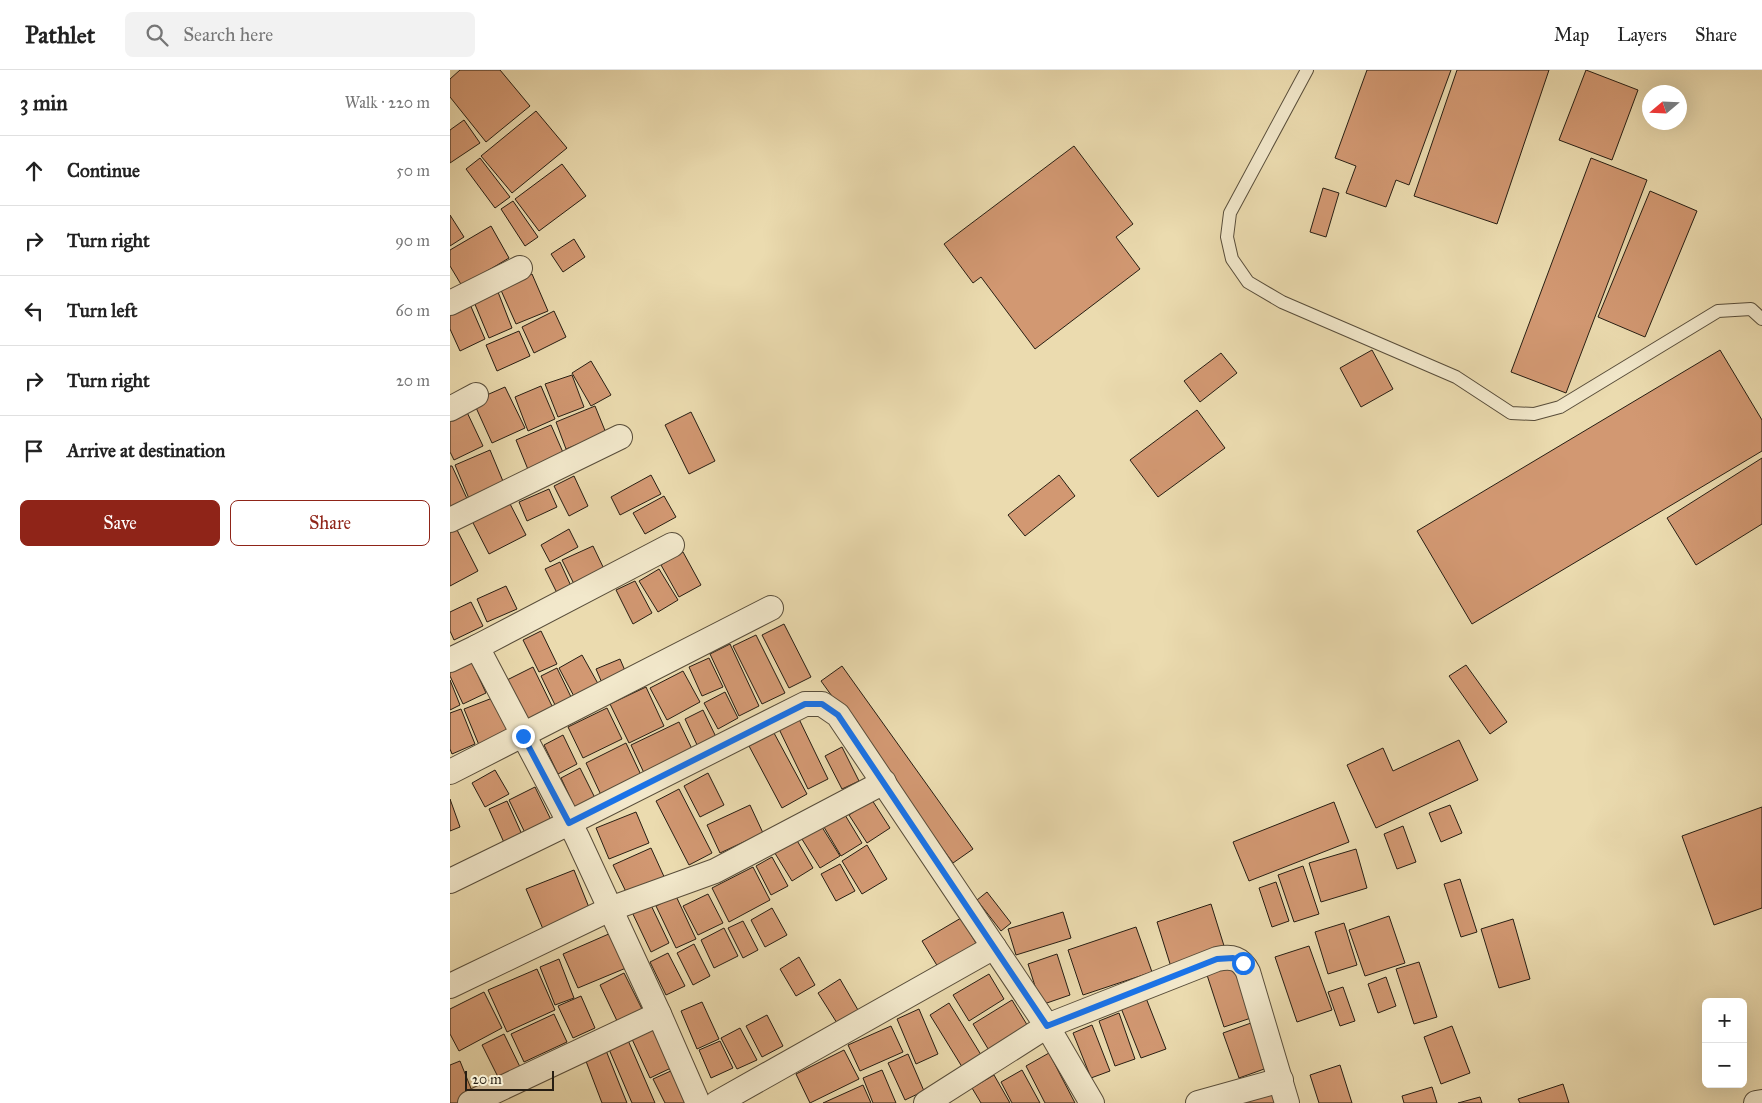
<!DOCTYPE html>
<meta charset="utf-8">
<style>
:root{--surface:#fff;--page:#f2f2f2;--text:#222;--muted:#767676;--line:#e0e0e0;--accent:#8f2418}
body{margin:0;font-family:"IM FELL Great Primer",serif;background:var(--page);color:var(--text)}
.controls{position:absolute;right:15px;bottom:15px;display:grid;overflow:hidden;border-radius:8px;box-shadow:0 5px 20px #0002}
.controls button{width:45px;height:45px;display:grid;place-items:center;padding:0;border:0;border-bottom:1px solid var(--line);background:var(--surface);color:var(--text);font:25px sans-serif}
.compass{position:absolute;left:1192px;top:15px;width:45px;height:45px;border-radius:50%;background:var(--surface);box-shadow:0 5px 20px #0002;rotate:251deg}
.scale{position:absolute;left:15px;bottom:12px;width:89px;box-sizing:border-box;padding-left:5px;border:2px solid #271e13;border-top:0;font-size:14px;line-height:18px;white-space:nowrap;color:#271e13;-webkit-text-stroke:4px #f2e8cb;paint-order:stroke}
.stop{position:absolute;width:15px;height:15px;margin:-11px;border:4px solid #1a73e8;border-radius:50%;background:#fff}
.stop.end{background:#1a73e8;border-color:#fff;box-shadow:0 1px 5px #0008}
.list{margin:0;padding:0;list-style:none}
h2{display:flex;justify-content:space-between;align-items:center;height:65px;margin:0;padding:0 20px;font-size:21px}
h2 small{font-size:16px;font-weight:400;color:var(--muted)}
.list li{display:grid;grid-template-columns:32px 1fr auto;gap:15px;align-items:center;box-sizing:border-box;height:70px;padding:0 20px;border-top:1px solid var(--line)}
.list b{display:block;font-size:19px;white-space:nowrap}
.list em{font-size:16px;font-style:normal;color:var(--muted)}
.actions{display:flex;gap:10px;padding:15px 20px}
.actions a{flex:1;padding:11px 0;border:1px solid var(--accent);border-radius:8px;text-align:center;font-size:18px;color:var(--accent)}
.actions .main{background:var(--accent);color:#fff}
.icon{flex:none;width:28px;height:28px;fill:none;stroke:currentColor;stroke-width:2;stroke-linecap:round;stroke-linejoin:round}
.map{position:relative;flex:none;width:1312px;height:1033px;overflow:hidden}
header{display:flex;align-items:center;gap:30px;box-sizing:border-box;height:70px;padding:0 25px;background:var(--surface);border-bottom:1px solid var(--line)}
header strong{font-size:24px}
nav{display:flex;gap:28px;margin-inline-start:auto;font-size:18px}
.search{width:350px;height:45px;background:var(--page);display:flex;align-items:center;gap:12px;box-sizing:border-box;padding:0 18px;border-radius:8px;color:var(--muted);font-size:19px}
main{display:flex}
aside{flex:1;background:var(--surface)}
.map>svg:first-child{display:block}
.building{fill:#d29872;stroke:#271e13}
.lines{fill:none;stroke-linecap:round;stroke-linejoin:round}
.service-casing{stroke:#584d3a;stroke-width:14}
.minor-casing{stroke:#584d3a;stroke-width:26}
.service{stroke:#f2e8cb;stroke-width:12}
.minor{stroke:#f2e8cb;stroke-width:24}
.route{stroke:#1a73e8;stroke-width:6}
</style>
<header>
<strong>Pathlet</strong>
<div class="search"><svg class="icon" aria-label="search" viewBox="0 0 24 24"><circle cx="10" cy="10" r="6"/><path d="M15 15l6 6"/></svg>Search here</div>
<nav><a>Map</a><a>Layers</a><a>Share</a></nav>
</header>
<main>
<aside>
<h2>3 min<small>Walk · 220 m</small></h2>
<ul class="list">
<li><svg class="icon" aria-label="ahead" viewBox="0 0 24 24"><path d="M12 20V5M6 11l6-6 6 6"/></svg><div><b>Continue</b></div><em>50 m</em></li>
<li><svg class="icon" aria-label="right" viewBox="0 0 24 24"><path d="M7 20v-9h11M14 6l5 5-5 5"/></svg><div><b>Turn right</b></div><em>90 m</em></li>
<li><svg class="icon" aria-label="left" viewBox="0 0 24 24"><path d="M17 20v-9H6M10 6l-5 5 5 5"/></svg><div><b>Turn left</b></div><em>60 m</em></li>
<li><svg class="icon" aria-label="right" viewBox="0 0 24 24"><path d="M7 20v-9h11M14 6l5 5-5 5"/></svg><div><b>Turn right</b></div><em>20 m</em></li>
<li><svg class="icon" aria-label="arrive" viewBox="0 0 24 24"><path d="M6 21V4h12l-3 4 3 4H6"/></svg><div><b>Arrive at destination</b></div></li>
</ul>
<div class="actions"><a class="main">Save</a><a>Share</a></div>
</aside>
<div class="map">
<svg width="1312" height="1033" viewBox="0 0 1312 1033">
<rect width="100%" height="100%" fill="#ebdbaf"/>
<filter id="stains"><feTurbulence type="fractalNoise" baseFrequency=".004" numOctaves="4"/><feColorMatrix values="0 0 0 0 .2 0 0 0 0 .09 0 0 0 0 .02 0 0 0 .5 -.17"/></filter>
<radialGradient id="worn" r=".72"><stop offset=".6" stop-color="#630" stop-opacity="0"/><stop offset="1" stop-color="#630" stop-opacity=".3"/></radialGradient>
<!-- building -->
<g class="building">
<polygon points="10,0 50,0 80,36 36,72 0,27 0,9"/>
<polygon points="917,0 1001,0 959,115 946,110 936,137 896,123 906,96 885,88"/>
<polygon points="1007,0 1099,0 1047,154 964,126"/>
<polygon points="1136,0 1188,20 1162,90 1109,70"/>
<polygon points="86,41 117,78 62,123 31,86"/>
<polygon points="14,50 30,73 0,93 0,60"/>
<polygon points="624,76 683,154 666,167 690,199 585,279 531,207 523,213 494,174"/>
<polygon points="30,88 60,127 45,138 16,99"/>
<polygon points="1141,88 1197,110 1116,323 1061,302"/>
<polygon points="112,94 136,126 89,161 65,129"/>
<polygon points="873,118 889,123 876,167 860,162"/>
<polygon points="1200,121 1247,141 1195,267 1148,247"/>
<polygon points="63,131 88,167 75,176 51,139"/>
<polygon points="0,145 14,167 0,176"/>
<polygon points="41,156 59,188 12,216 0,196 0,180"/>
<polygon points="124,169 135,187 113,202 101,184"/>
<polygon points="82,204 98,241 66,254 50,218"/>
<polygon points="48,222 62,258 39,268 24,232"/>
<polygon points="19,232 35,269 10,281 0,259 0,241"/>
<polygon points="104,241 116,267 84,283 72,257"/>
<polygon points="69,261 80,286 47,301 36,275"/>
<polygon points="922,280 943,319 911,337 890,298"/>
<polygon points="1270,280 1312,350 1312,381 1022,554 967,461"/>
<polygon points="771,283 787,303 750,332 734,311"/>
<polygon points="141,291 161,325 141,336 122,303"/>
<polygon points="122,305 134,337 108,347 95,314"/>
<polygon points="91,316 105,349 78,361 65,327"/>
<polygon points="55,317 75,358 42,373 23,331"/>
<polygon points="145,336 156,363 116,379 106,352"/>
<polygon points="15,338 33,376 4,390 0,382 0,345"/>
<polygon points="747,340 775,378 708,427 680,390"/>
<polygon points="241,342 265,391 239,404 215,355"/>
<polygon points="101,355 115,387 79,402 66,370"/>
<polygon points="40,380 55,416 20,431 5,395"/>
<polygon points="1312,388 1312,454 1246,495 1217,448"/>
<polygon points="0,396 2,396 19,433 0,442"/>
<polygon points="201,405 211,424 170,445 161,427"/>
<polygon points="609,405 625,426 575,466 558,445"/>
<polygon points="124,406 138,436 119,446 104,416"/>
<polygon points="99,419 107,437 77,451 69,432"/>
<polygon points="214,426 226,447 195,464 183,443"/>
<polygon points="57,428 76,465 39,484 20,447"/>
<polygon points="5,456 28,501 0,516 0,459"/>
<polygon points="119,459 128,477 100,492 91,475"/>
<polygon points="143,476 155,501 125,516 112,490"/>
<polygon points="233,482 251,515 229,527 211,495"/>
<polygon points="110,492 121,516 107,523 95,499"/>
<polygon points="209,499 228,530 208,542 189,511"/>
<polygon points="185,511 202,543 183,554 166,520"/>
<polygon points="56,516 67,539 37,552 27,529"/>
<polygon points="21,532 33,556 4,570 0,561 0,542"/>
<polygon points="334,554 361,607 339,618 312,565"/>
<polygon points="91,561 107,594 89,602 73,570"/>
<polygon points="306,565 335,623 312,634 283,576"/>
<polygon points="280,574 309,636 289,646 260,584"/>
<polygon points="18,584 36,623 13,634 0,606 0,592"/>
<polygon points="132,585 151,619 127,632 109,598"/>
<polygon points="259,588 273,617 252,626 239,597"/>
<polygon points="170,589 176,603 152,613 146,599"/>
<polygon points="1016,595 1057,652 1040,664 999,606"/>
<polygon points="392,596 523,779 503,793 371,611"/>
<polygon points="83,597 103,638 78,651 57,610"/>
<polygon points="107,598 122,629 106,637 91,606"/>
<polygon points="233,601 250,632 217,650 200,618"/>
<polygon points="0,610 10,635 0,640"/>
<polygon points="196,617 214,656 179,673 160,634"/>
<polygon points="275,622 288,648 268,659 254,633"/>
<polygon points="45,627 59,663 29,675 14,639"/>
<polygon points="157,638 172,669 133,688 118,657"/>
<polygon points="11,639 25,674 2,684 0,679 0,643"/>
<polygon points="253,640 266,667 248,677 235,649"/>
<polygon points="349,649 378,709 358,719 329,659"/>
<polygon points="229,652 243,681 194,703 181,675"/>
<polygon points="324,663 357,724 332,738 299,676"/>
<polygon points="113,665 127,694 108,704 94,675"/>
<polygon points="1009,670 1028,710 926,758 897,695 933,678 943,701"/>
<polygon points="176,673 191,705 151,725 136,693"/>
<polygon points="392,677 409,711 392,719 375,686"/>
<polygon points="130,698 146,730 126,740 111,708"/>
<polygon points="45,700 59,724 35,737 22,713"/>
<polygon points="258,703 274,735 250,747 234,716"/>
<polygon points="85,717 105,758 79,771 59,730"/>
<polygon points="229,719 262,783 239,795 206,731"/>
<polygon points="0,729 10,757 0,761"/>
<polygon points="422,730 440,758 417,773 399,745"/>
<polygon points="57,731 74,769 56,777 39,739"/>
<polygon points="884,732 899,772 799,811 783,772"/>
<polygon points="300,735 313,763 270,783 257,755"/>
<polygon points="1000,735 1012,763 991,772 979,743"/>
<polygon points="1312,737 1312,838 1264,855 1232,766"/>
<polygon points="392,740 412,773 391,786 371,752"/>
<polygon points="186,742 199,773 159,789 146,758"/>
<polygon points="370,754 390,786 370,798 350,766"/>
<polygon points="953,756 966,792 947,799 934,764"/>
<polygon points="345,767 363,798 342,811 323,780"/>
<polygon points="417,775 437,809 412,824 392,791"/>
<polygon points="201,778 216,811 179,828 163,795"/>
<polygon points="906,779 917,818 871,832 859,793"/>
<polygon points="322,787 338,816 321,825 306,796"/>
<polygon points="390,794 405,821 386,831 371,804"/>
<polygon points="853,796 869,844 844,852 828,805"/>
<polygon points="303,797 320,830 279,852 262,818"/>
<polygon points="124,800 140,840 93,859 76,819"/>
<polygon points="1010,809 1027,862 1011,867 994,814"/>
<polygon points="826,812 839,851 822,857 809,818"/>
<polygon points="537,822 561,853 551,861 527,830"/>
<polygon points="258,824 273,853 248,865 233,836"/>
<polygon points="226,826 246,869 226,878 206,836"/>
<polygon points="199,831 219,873 201,882 181,840"/>
<polygon points="761,834 775,879 721,897 707,852"/>
<polygon points="322,838 337,865 315,877 301,850"/>
<polygon points="613,842 621,868 566,885 558,859"/>
<polygon points="939,846 955,893 915,906 899,860"/>
<polygon points="511,848 526,873 488,897 472,871"/>
<polygon points="1063,849 1080,909 1049,918 1031,859"/>
<polygon points="293,851 308,880 293,888 278,858"/>
<polygon points="894,853 907,895 878,904 865,862"/>
<polygon points="686,857 702,902 633,925 618,880"/>
<polygon points="274,858 288,886 264,898 251,870"/>
<polygon points="161,863 176,898 128,918 113,884"/>
<polygon points="244,874 260,906 243,915 227,883"/>
<polygon points="859,876 882,940 847,952 825,887"/>
<polygon points="218,883 235,916 216,925 200,892"/>
<polygon points="607,884 620,925 591,935 578,894"/>
<polygon points="349,887 365,915 346,926 330,899"/>
<polygon points="109,889 124,928 105,935 90,897"/>
<polygon points="969,892 987,947 964,954 946,899"/>
<polygon points="786,895 804,947 774,957 757,905"/>
<polygon points="87,899 105,940 57,962 38,920"/>
<polygon points="174,903 193,941 168,953 150,915"/>
<polygon points="539,904 554,929 519,951 503,925"/>
<polygon points="936,907 946,936 928,943 918,914"/>
<polygon points="390,909 408,940 387,953 368,923"/>
<polygon points="893,917 905,951 890,956 878,922"/>
<polygon points="34,922 52,958 9,981 0,964 0,939"/>
<polygon points="131,926 145,958 123,968 108,936"/>
<polygon points="696,928 716,979 691,988 671,938"/>
<polygon points="562,930 579,958 540,982 523,954"/>
<polygon points="252,932 269,969 247,979 231,941"/>
<polygon points="499,933 533,988 514,1000 480,945"/>
<polygon points="469,939 488,984 466,994 447,949"/>
<polygon points="669,943 685,989 665,996 649,951"/>
<polygon points="104,944 117,972 74,992 61,964"/>
<polygon points="317,945 333,976 312,987 296,956"/>
<polygon points="801,953 817,998 789,1008 773,963"/>
<polygon points="642,955 660,1001 641,1008 623,963"/>
<polygon points="441,956 453,982 410,1001 398,975"/>
<polygon points="1002,956 1020,1003 991,1014 974,967"/>
<polygon points="203,957 221,998 200,1008 181,967"/>
<polygon points="290,958 307,990 287,999 271,968"/>
<polygon points="54,964 71,999 49,1009 32,975"/>
<polygon points="177,968 205,1033 182,1033 158,977"/>
<polygon points="270,971 283,998 261,1008 249,980"/>
<polygon points="155,978 177,1033 152,1033 134,986"/>
<polygon points="394,980 409,1009 360,1033 346,1004"/>
<polygon points="599,983 625,1033 595,1033 576,996"/>
<polygon points="458,984 474,1021 455,1030 438,993"/>
<polygon points="10,991 24,1026 7,1033 0,1033 0,995"/>
<polygon points="890,995 902,1033 869,1033 860,1005"/>
<polygon points="223,1000 239,1033 215,1033 203,1009"/>
<polygon points="432,1000 446,1033 423,1033 413,1008"/>
<polygon points="572,1000 590,1033 562,1033 551,1012"/>
<polygon points="544,1005 560,1033 531,1033 522,1018"/>
<polygon points="1113,1014 1119,1033 1070,1033 1068,1029"/>
<polygon points="413,1015 421,1033 373,1033"/>
<polygon points="982,1017 987,1033 954,1033 952,1026"/>
<polygon points="823,1022 826,1033 782,1033"/>
<polygon points="1030,1027 1032,1033 1008,1033"/>
</g>
<g class="lines">
<!-- service casing -->
<g class="service-casing">
<polyline id="service" points="857,0 780,143 777,167 782,189 798,212 832,232 1006,307 1061,343 1084,344 1110,337 1268,241 1301,239 1312,249"/>
</g>
<!-- minor casing -->
<g class="minor-casing">
<g id="minor">
<polyline points="0,233 70,198"/>
<polyline points="0,339 26,325"/>
<polyline points="0,450 170,367"/>
<polyline points="222,475 27,577 127,767 209,944 248,1033"/>
<polyline points="0,590 27,577"/>
<polyline points="0,702 321,538"/>
<polyline points="0,811 119,753 355,634 372,634 388,645 597,956 642,1033"/>
<polyline points="0,916 160,839 265,801 434,712"/>
<polyline points="20,1033 209,944"/>
<polyline points="267,1033 544,877"/>
<path d="M476,1033L597,956L767,889C782,886 791,888 798,902L837,1033"/>
<polyline points="748,1033 831,1010"/>
<polyline points="1306,1033 1312,1032"/>
</g>
</g>
<!-- service -->
<use href="#service" class="service"/>
<!-- minor -->
<use href="#minor" class="minor"/>
</g>
<g class="lines">
<!-- route -->
<polyline class="route" points="73,666 119,753 355,634 372,634 388,645 597,956 767,889 783,888 793,893"/>
</g>
<rect width="100%" height="100%" filter="url(#stains)"/>
<rect width="100%" height="100%" fill="url(#worn)"/>
</svg>
<div class="controls">
<button>+</button>
<button>−</button>
</div>
<svg class="compass" viewBox="-18 -18 36 36"><path d="M0-13l5 13h-10z" fill="#e53935"/><path d="M0 13l5-13h-10z" fill="#767676"/></svg>
<div class="scale">20 m</div>
<div class="stop" style="left:793px;top:893px"></div>
<div class="stop end" style="left:73px;top:666px"></div>
</div>
</main>
